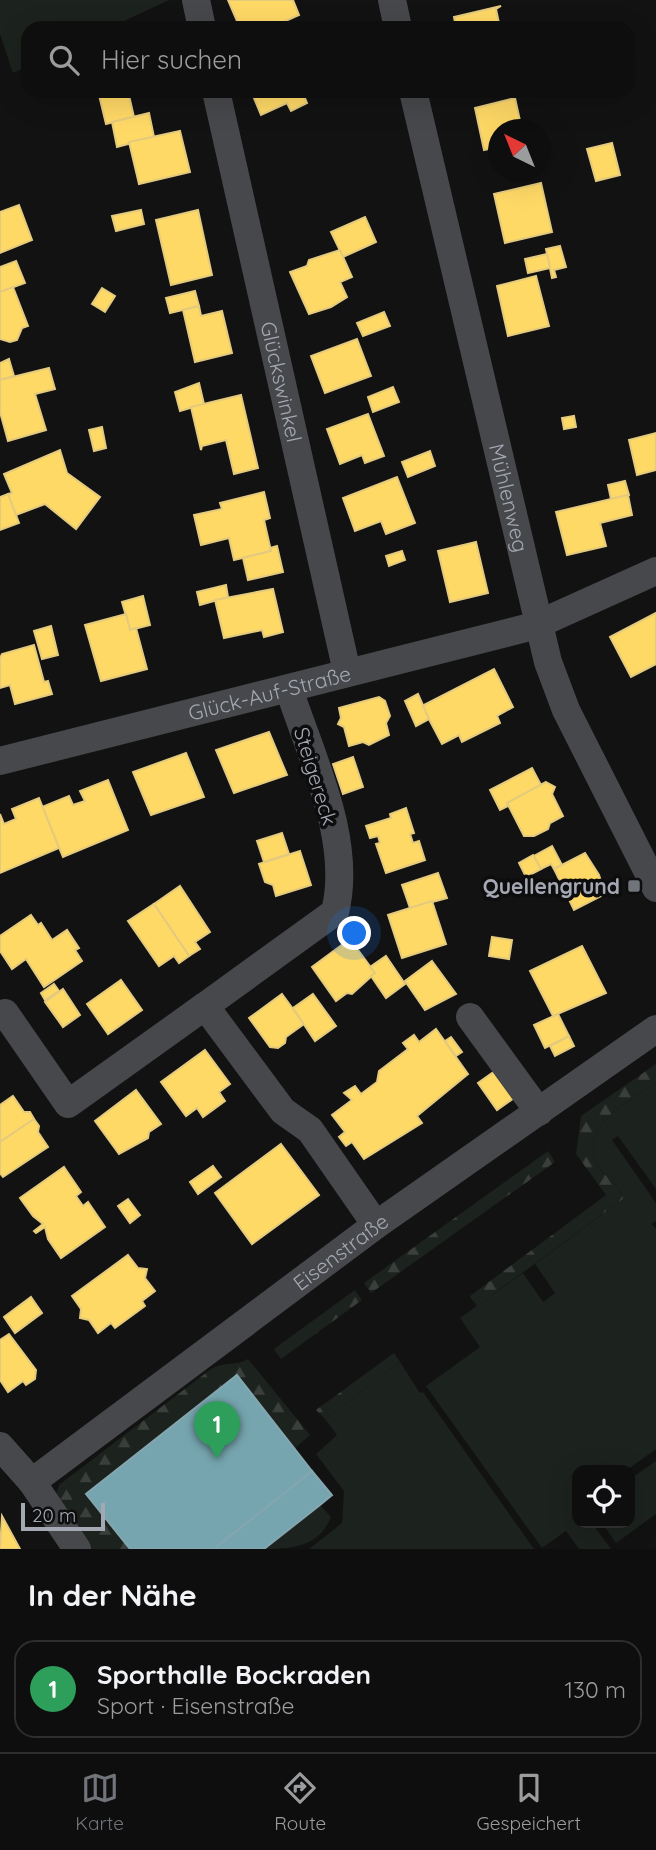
<!DOCTYPE html>
<html lang="de">
<meta charset="utf-8">
<style>
:root{--surface:#0e0e0e;--page:#1c1c1c;--text:#f1f3f6;--muted:#9b9c9e;--line:#2e2e2e;--accent:#71747b}
body{margin:0;font-family:Quicksand,sans-serif;background:var(--page);color:var(--text)}
.controls{position:absolute;right:21px;bottom:21px;display:grid;overflow:hidden;border-radius:14px;box-shadow:0 7px 28px #0002}
.controls button{width:63px;height:63px;display:grid;place-items:center;padding:0;border:0;border-bottom:2px solid var(--line);background:var(--surface);color:var(--text);font:35px sans-serif}
.compass{position:absolute;left:488px;top:119px;width:63px;height:63px;border-radius:50%;background:var(--surface);box-shadow:0 7px 28px #0002;rotate:317deg}
.scale{position:absolute;left:21px;bottom:18px;width:84px;box-sizing:border-box;padding-left:7px;border:4px solid #a4a8b3;border-top:0;font-size:19px;line-height:24px;white-space:nowrap;color:#a4a8b3;-webkit-text-stroke:5px #0d0d0e;paint-order:stroke}
.you{position:absolute;left:355px;top:934px;width:24px;height:24px;margin:-18px;border:5px solid #fff;border-radius:50%;background:#1a73e8;box-shadow:0 0 0 10px #1a73e833}
.badge{display:grid;place-items:center;width:46px;height:46px;border-radius:50%;background:var(--accent);color:#fff;font-size:23px;font-weight:700}
.pin{position:absolute;translate:-50% -58px;filter:drop-shadow(0 2px 4px #0008)}
.pin::after{content:'';position:absolute;top:37px;width:24px;height:21px;background:inherit;clip-path:polygon(0 0,100% 0,50% 100%)}
.list{margin:0;padding:0;list-style:none}
h2{display:flex;justify-content:space-between;align-items:center;height:91px;margin:0;padding:0 28px;font-size:30px}
h2 small{font-size:23px;font-weight:400;color:var(--muted)}
.list li{display:grid;grid-template-columns:46px 1fr auto;gap:21px;align-items:center;box-sizing:border-box;height:98px;margin:0 14px 14px;padding:0 14px;border:2px solid var(--line);border-radius:21px}
.list b{display:block;font-size:26px;white-space:nowrap}
.list p{margin:0;font-size:23px;white-space:nowrap;color:var(--muted)}
.list em{font-size:23px;font-style:normal;color:var(--muted)}
.icon{flex:none;width:38px;height:38px;fill:none;stroke:currentColor;stroke-width:2;stroke-linecap:round;stroke-linejoin:round}
.map{position:relative;flex:none;width:656px;height:1549px;overflow:hidden}
.search{position:absolute;background:var(--surface);box-shadow:0 7px 28px #0002;left:21px;right:21px;top:21px;height:77px;display:flex;align-items:center;gap:18px;box-sizing:border-box;padding:0 24px;border-radius:21px;color:var(--muted);font-size:26px}
.sheet{height:203px;background:var(--surface)}
nav{display:flex;justify-content:space-around;align-items:center;box-sizing:border-box;height:98px;border-top:2px solid var(--line);background:var(--surface);font-size:19px;color:var(--muted)}
nav a{display:grid;justify-items:center;gap:4px}
nav .on{color:var(--accent)}
.map>svg:first-child{display:block}
.grass{fill:#1c221d}
.forest{fill:url(#forest-firs)}
.homes{fill:#ffd966;stroke:#e4ca7d;stroke-width:2}
.public{fill:#76a5af;stroke:#84a6b0;stroke-width:2}
.lines{fill:none;stroke-linecap:round;stroke-linejoin:round}
.street{stroke:#47484b;stroke-width:28}
.poi-dot{fill:#71747b;stroke:#0d0d0e;stroke-width:2.5}
.labels{text-anchor:middle;dominant-baseline:central;stroke-width:7;stroke-linejoin:round;paint-order:stroke}
.street-label{font-size:21px;fill:#a4a8b3;stroke:#0d0d0e}
.poi-label{font-size:21px;font-weight:bold;fill:#a4a8b3;stroke:#0d0d0e;text-anchor:end}
</style>
<div class="map">
<svg width="656" height="1549" viewBox="0 0 656 1549">
<defs>
<pattern id="forest-firs" width="22" height="20" patternUnits="userSpaceOnUse" patternTransform="scale(1.75)"><rect width="22" height="20" fill="#1c221d"/><path d="M5 1l3.5 6h-7zM16 11l3.5 6h-7z" fill="#3a3f3b"/></pattern>
</defs>
<rect width="100%" height="100%" fill="#121213"/>
<!-- grass -->
<g class="grass">
<polygon points="0,0 169,0 109,28 28,28 28,66 13,73 0,34"/>
<path d="M656,1083V1189L618,1136L612,1140L656,1203V1221L652,1224L656,1229V1449L627,1470H577V1523H592L611,1549H579L566,1531L542,1548L426,1386L480,1347L460,1318L523,1273L543,1302L555,1293L535,1264L623,1199C621,1184 603,1177 597,1164C578,1125 631,1100 656,1083Z"/>
<polygon points="400,1362 420,1393 423,1392 534,1549 309,1549 342,1523 344,1491 316,1454 337,1435 325,1419"/>
<polygon points="656,1461 656,1514 616,1543 602,1523 630,1523 630,1479"/>
<path d="M320,1505L331,1517C319,1547 292,1549 264,1549Z"/>
</g>
<!-- forest -->
<g class="forest">
<path d="M656,1064V1083C631,1100 578,1125 597,1164C603,1177 621,1184 623,1199L477,1306L470,1296L606,1195L576,1154L581,1116Z"/>
<polygon points="548,1151 555,1162 371,1293 364,1283"/>
<polygon points="355,1290 362,1300 281,1359 274,1349"/>
<polygon points="394,1353 400,1362 325,1419 316,1410"/>
<path d="M248,1359L310,1435L295,1448L236,1375L86,1494L130,1549H91L56,1495L59,1485L211,1369C225,1361 238,1366 248,1359Z"/>
</g>
<!-- homes -->
<g class="homes">
<polygon points="228,0 293,0 299,15 270,28 240,28"/>
<polygon points="501,6 496,9 500,28 456,28 454,17"/>
<polygon points="115,91 128,91 134,117 106,124 99,95"/>
<polygon points="251,91 302,91 307,103 291,111 287,103 261,115"/>
<polygon points="515,98 522,130 498,130 498,147 484,150 475,108"/>
<polygon points="149,113 154,137 117,147 112,122"/>
<polygon points="180,131 190,172 139,184 129,142"/>
<polygon points="612,143 620,175 596,181 587,149"/>
<polygon points="541,183 552,232 505,243 494,194"/>
<polygon points="19,205 32,240 0,253 0,212"/>
<polygon points="141,210 144,224 116,231 112,216"/>
<polygon points="198,210 212,275 171,285 156,220"/>
<polygon points="365,217 376,242 343,257 331,232"/>
<polygon points="560,246 566,267 554,270 556,277 552,278 546,249"/>
<polygon points="340,250 352,277 340,282 347,297 331,307 309,314 290,272 307,266 309,260"/>
<polygon points="547,254 550,268 528,273 525,259"/>
<polygon points="16,261 25,283 0,292 0,267"/>
<polygon points="536,276 549,326 508,336 497,286"/>
<polygon points="13,287 28,326 22,328 17,340 10,342 0,339 0,292"/>
<polygon points="102,288 115,296 105,312 92,304"/>
<polygon points="195,291 199,306 170,313 166,298"/>
<polygon points="199,306 201,316 222,311 232,353 195,362 183,310"/>
<polygon points="384,312 390,326 363,336 357,323"/>
<polygon points="357,339 371,376 325,393 311,356"/>
<polygon points="9,359 14,376 0,380 0,363"/>
<polygon points="49,368 55,389 35,394 46,430 8,441 0,412 0,380"/>
<polygon points="199,383 204,404 180,411 175,392"/>
<polygon points="393,387 399,402 373,412 368,397"/>
<polygon points="241,395 258,468 234,474 226,440 202,446 201,450 191,407"/>
<polygon points="368,414 384,456 365,463 362,455 340,464 327,429"/>
<polygon points="574,416 576,427 564,429 562,418"/>
<polygon points="102,427 106,448 94,451 89,430"/>
<polygon points="656,433 656,470 637,475 629,440"/>
<polygon points="60,450 67,473 100,497 76,529 45,504 16,515 8,494 12,493 4,474"/>
<polygon points="430,451 435,466 408,477 402,462"/>
<polygon points="397,477 415,523 386,534 381,521 355,531 343,498"/>
<polygon points="625,481 629,495 611,499 608,485"/>
<polygon points="264,492 270,518 264,520 271,551 234,560 229,538 201,545 194,515 222,509 220,503"/>
<polygon points="8,494 19,523 0,530 0,497"/>
<polygon points="628,495 632,515 600,523 606,546 567,555 556,512"/>
<polygon points="476,542 488,593 450,602 438,551"/>
<polygon points="277,546 283,572 248,580 243,558 271,551 270,548"/>
<polygon points="402,551 405,560 389,566 386,556"/>
<polygon points="226,585 228,597 200,605 197,592"/>
<polygon points="273,589 283,632 264,637 262,630 224,638 215,600"/>
<polygon points="143,596 150,625 130,630 122,602"/>
<polygon points="656,613 656,664 631,677 610,637"/>
<polygon points="126,614 130,630 136,628 147,669 101,681 85,625"/>
<polygon points="51,626 58,655 42,659 34,631"/>
<polygon points="34,645 44,682 48,681 52,694 15,704 10,685 0,688 0,658 2,654"/>
<polygon points="494,669 513,707 497,716 500,723 462,742 459,735 442,744 422,706"/>
<polygon points="418,694 429,719 416,726 405,701"/>
<polygon points="379,697 385,701 390,716 386,723 389,735 369,745 363,742 349,746 344,727 338,724 341,718 339,708"/>
<polygon points="269,732 287,775 234,793 216,750"/>
<polygon points="186,753 204,797 151,815 133,772"/>
<polygon points="353,757 363,787 343,794 333,764"/>
<polygon points="532,768 541,785 507,803 508,806 500,810 490,790"/>
<polygon points="108,780 128,830 63,857 42,807 69,796 73,805 85,801 80,791"/>
<polygon points="546,782 555,787 552,794 563,816 550,823 548,829 534,836 524,836 507,803"/>
<polygon points="39,798 59,848 0,873 0,814 4,824 16,819 12,809"/>
<polygon points="406,808 414,833 410,834 413,843 419,841 425,860 386,873 376,844 380,843 378,836 370,838 366,826 391,818 390,814"/>
<polygon points="282,833 289,854 264,862 257,841"/>
<polygon points="552,846 562,865 554,869 551,864 541,869 534,856"/>
<polygon points="300,851 311,885 276,896 273,885 265,882 259,864"/>
<polygon points="585,853 599,875 605,894 574,910 554,869"/>
<polygon points="533,855 541,869 526,877 519,863"/>
<polygon points="438,873 447,898 410,908 402,885"/>
<polygon points="180,886 210,932 195,942 200,949 189,956 154,904"/>
<polygon points="432,901 446,944 402,958 388,915"/>
<polygon points="154,904 189,956 179,963 174,956 159,966 128,921"/>
<polygon points="31,915 38,925 41,923 52,940 67,930 79,948 75,950 82,961 44,987 26,959 12,969 0,951 0,936"/>
<polygon points="492,937 512,940 509,959 489,956"/>
<polygon points="350,939 375,973 352,994 347,993 336,1001 312,967"/>
<polygon points="582,946 606,993 553,1016 530,971"/>
<polygon points="386,956 405,984 386,998 371,976 375,973 370,967"/>
<polygon points="432,961 456,994 425,1010 405,981"/>
<polygon points="121,980 142,1010 108,1034 87,1004"/>
<polygon points="54,984 59,991 45,1000 41,993"/>
<polygon points="63,989 80,1015 63,1027 45,1002"/>
<polygon points="282,994 304,1024 286,1037 285,1043 278,1048 270,1047 249,1018"/>
<polygon points="313,994 336,1026 315,1041 293,1008"/>
<polygon points="558,1014 569,1036 545,1048 534,1025"/>
<polygon points="436,1029 468,1074 417,1116 422,1123 364,1159 352,1142 346,1146 339,1137 345,1132 332,1115 352,1100 344,1093 355,1086 361,1094 377,1082 379,1071 408,1049 403,1043 414,1035 419,1042"/>
<polygon points="569,1036 574,1046 555,1056 550,1046"/>
<polygon points="451,1037 462,1052 456,1056 445,1041"/>
<polygon points="205,1050 230,1084 219,1092 225,1101 203,1117 197,1108 186,1116 161,1082"/>
<polygon points="495,1071 514,1098 497,1110 478,1083"/>
<polygon points="136,1090 161,1124 149,1132 148,1138 119,1154 95,1121"/>
<polygon points="13,1096 24,1112 30,1112 34,1119 0,1142 0,1105"/>
<polygon points="34,1119 39,1126 38,1132 48,1147 3,1177 0,1173 0,1142"/>
<polygon points="281,1144 319,1195 252,1244 215,1193"/>
<polygon points="213,1166 221,1177 198,1194 190,1182"/>
<polygon points="64,1167 81,1192 76,1196 83,1206 88,1202 105,1227 61,1258 48,1239 45,1227 36,1233 34,1231 43,1224 33,1216 20,1198"/>
<polygon points="128,1199 140,1215 130,1223 118,1206"/>
<polygon points="128,1255 138,1268 147,1269 145,1278 155,1291 142,1301 145,1306 115,1328 111,1323 98,1333 89,1320 80,1318 81,1309 72,1296"/>
<polygon points="31,1297 42,1313 15,1333 4,1317"/>
<polygon points="9,1334 36,1370 35,1379 26,1385 23,1381 8,1392 0,1380 0,1340"/>
<polygon points="2,1516 20,1549 0,1549"/>
</g>
<!-- public -->
<g class="public">
<polygon points="237,1375 312,1471 214,1549 130,1549 86,1494"/>
<polygon points="312,1471 332,1495 320,1505 264,1549 214,1549"/>
</g>
<g class="lines">
<!-- street -->
<g class="street">
<polyline points="196,0 202,28"/>
<polyline points="392,0 398,28"/>
<path id="s1" d="M216,91L347,672"/>
<path id="s2" d="M413,91L548,662L566,710L656,888"/>
<path id="s3" d="M0,761L534,626L656,571"/>
<path d="M205,1006L335,912C353,840 311,757 289,689"/>
<polyline points="5,1013 68,1104 205,1006 283,1111 310,1130 376,1225"/>
<polyline points="470,1017 539,1112"/>
<polyline points="0,1446 32,1482 77,1549"/>
<path id="s4" d="M32,1482L376,1225L656,1029"/>
</g>
</g>
<!-- markers -->
<rect class="poi-dot" x="627" y="879" width="14" height="14" rx="3.5"/>
<g class="labels">
<!-- street labels -->
<g class="street-label">
<text stroke="none"><textPath href="#s1" startOffset="298">Glückswinkel</textPath></text>
<text stroke="none"><textPath href="#s2" startOffset="418">Mühlenweg</textPath></text>
<text stroke="none"><textPath href="#s3" startOffset="278">Glück-Auf-Straße</textPath></text>
<text transform="translate(316 776) rotate(73)">Steigereck</text>
<text stroke="none"><textPath href="#s4" startOffset="385">Eisenstraße</textPath></text>
</g>
<!-- poi labels -->
<g class="poi-label">
<text x="620" y="886">Quellengrund</text>
</g>
</g>
</svg>
<div class="controls">
<button><svg class="icon" aria-label="locate" viewBox="0 0 24 24"><circle cx="12" cy="12" r="6"/><path d="M12 2v4M12 18v4M2 12h4M18 12h4"/></svg></button>
</div>
<svg class="compass" viewBox="-18 -18 36 36"><path d="M0-13l5 13h-10z" fill="#e53935"/><path d="M0 13l5-13h-10z" fill="#9b9c9e"/></svg>
<div class="scale">20 m</div>
<div class="you"></div>
<div class="pin badge" style="left:217px;top:1459px;background:#2e9e5b">1</div>
<div class="search"><svg class="icon" aria-label="search" viewBox="0 0 24 24"><circle cx="10" cy="10" r="6"/><path d="M15 15l6 6"/></svg>Hier suchen</div>
</div>
<section class="sheet">
<h2>In der Nähe<small></small></h2>
<ul class="list">
<li><span class="badge" style="background:#2e9e5b">1</span><div><b>Sporthalle Bockraden</b><p>Sport · Eisenstraße</p></div><em>130 m</em></li>
</ul>
</section>
<nav>
<a class="on"><svg class="icon" aria-label="map" viewBox="0 0 24 24"><path d="M3 6l6-2 6 2 6-2v14l-6 2-6-2-6 2zM9 4v14M15 6v14"/></svg>Karte</a>
<a><svg class="icon" aria-label="directions" viewBox="0 0 24 24"><path d="M12 3l9 9-9 9-9-9zM9 14v-3h6M13 9l2 2-2 2"/></svg>Route</a>
<a><svg class="icon" aria-label="saved" viewBox="0 0 24 24"><path d="M7 4h10v16l-5-4-5 4z"/></svg>Gespeichert</a>
</nav>
